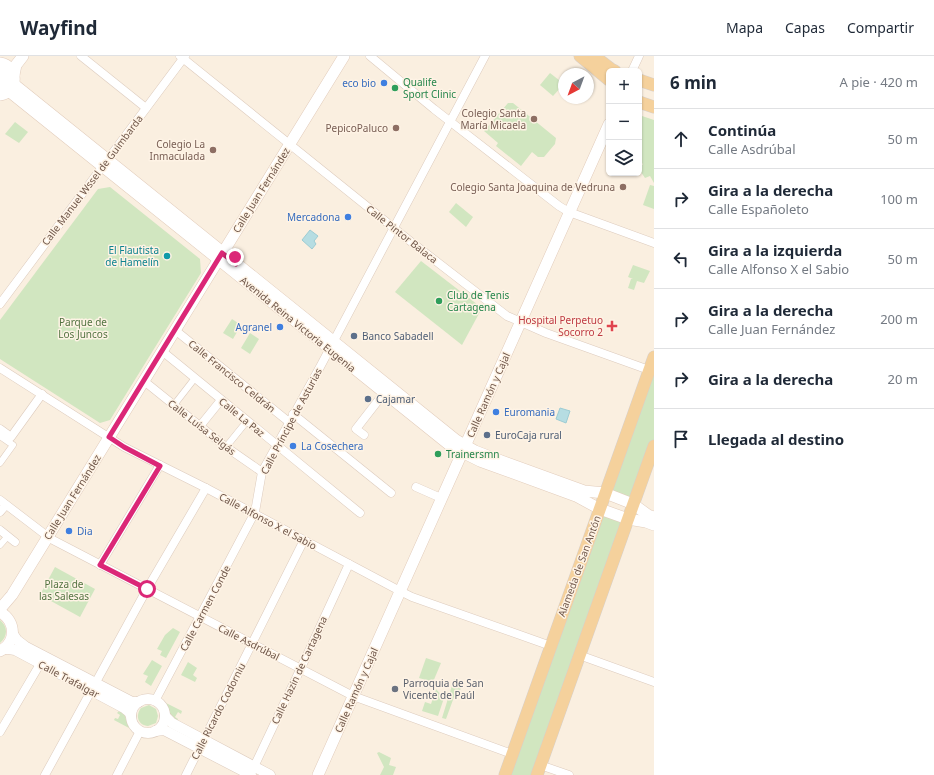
<!DOCTYPE html>
<html lang="es">
<meta charset="utf-8">
<style>
:root{--surface:#fff;--page:#f2f2f3;--text:#1f2937;--muted:#747a83;--line:#e0e1e3}
body{margin:0;font-family:"Noto Sans",sans-serif;background:var(--page);color:var(--text)}
.controls{position:absolute;right:12px;top:12px;display:grid;overflow:hidden;border-radius:6px;box-shadow:0 1px 3px #0004}
.controls button{width:36px;height:36px;display:grid;place-items:center;padding:0;border:0;border-bottom:1px solid var(--line);background:var(--surface);color:var(--text);font:20px sans-serif}
.compass{position:absolute;left:558px;top:12px;width:36px;height:36px;border-radius:50%;background:var(--surface);box-shadow:0 1px 3px #0004;rotate:221deg}
.stop{position:absolute;width:12px;height:12px;margin:-9px;border:3px solid #db2777;border-radius:50%;background:#fff}
.stop.end{background:#db2777;border-color:#fff;box-shadow:0 1px 4px #0008}
.list{margin:0;padding:0;list-style:none}
h2{display:flex;justify-content:space-between;align-items:center;height:52px;margin:0;padding:0 16px;font-size:17px}
h2 small{font-size:13px;font-weight:400;color:var(--muted)}
.list li{display:grid;grid-template-columns:26px 1fr auto;gap:12px;align-items:center;box-sizing:border-box;height:60px;padding:0 16px;border-top:1px solid var(--line)}
.list b{display:block;font-size:15px;white-space:nowrap}
.list p{margin:0;font-size:13px;white-space:nowrap;color:var(--muted)}
.list em{font-size:13px;font-style:normal;color:var(--muted)}
.icon{flex:none;width:22px;height:22px;fill:none;stroke:currentColor;stroke-width:2;stroke-linecap:round;stroke-linejoin:round}
.map{position:relative;flex:none;width:654px;height:719px;overflow:hidden}
header{display:flex;align-items:center;gap:24px;box-sizing:border-box;height:56px;padding:0 20px;background:var(--surface);border-bottom:1px solid var(--line)}
header strong{font-size:19px}
nav{display:flex;gap:22px;margin-inline-start:auto;font-size:14px}
main{display:flex}
aside{flex:1;background:var(--surface)}
.map>svg:first-child{display:block}
.green{fill:#d1e6c0}
.water{fill:#b6dde2;stroke:#9dccd3}
.lines{fill:none;stroke-linecap:round;stroke-linejoin:round}
.pedestrian-casing{stroke:#ddcbbd;stroke-width:7}
.minor-casing{stroke:#ddcbbd;stroke-width:9}
.tertiary-casing{stroke:#ddcbbd;stroke-width:11}
.secondary-casing{stroke:#e2ccbb;stroke-width:12}
.primary-casing{stroke:#d7d0cc;stroke-width:13}
.pedestrian{stroke:#fff;stroke-width:6}
.minor{stroke:#fff;stroke-width:8}
.tertiary{stroke:#fff;stroke-width:10}
.secondary{stroke:#fff;stroke-width:11}
.primary{stroke:#f5d19c;stroke-width:12}
.route{stroke:#db2777;stroke-width:5}
.shop-dot{fill:#3f7fe0;stroke:#fef3e5;stroke-width:1.5}
.leisure-dot{fill:#2e9e5b;stroke:#fef3e5;stroke-width:1.5}
.education-dot{fill:#8d6e63;stroke:#fef3e5;stroke-width:1.5}
.culture-dot{fill:#0f9aa8;stroke:#fef3e5;stroke-width:1.5}
.health-dot{fill:#e0444e;stroke:#fef3e5;stroke-width:1.5}
.service-dot{fill:#5c6f8a;stroke:#fef3e5;stroke-width:1.5}
.worship-dot{fill:#6b7280;stroke:#fef3e5;stroke-width:1.5}
.labels{text-anchor:middle;dominant-baseline:central;stroke-width:3;stroke-linejoin:round;paint-order:stroke}
.leisure-label{font-size:10px;fill:#27864d;stroke:#fef3e5;text-anchor:start}
.shop-label{font-size:10px;fill:#366cbe;stroke:#fef3e5;text-anchor:end}
.education-label{font-size:10px;fill:#785e54;stroke:#fef3e5;text-anchor:end}
.street-label{font-size:10px;fill:#6f5649;stroke:#fef3e5}
.culture-label{font-size:10px;fill:#0d838f;stroke:#fef3e5;text-anchor:end}
.health-label{font-size:10px;fill:#be3a42;stroke:#fef3e5;text-anchor:end}
.park-label{font-size:10px;fill:#537442;stroke:#fef3e5}
.service-label{font-size:10px;fill:#4e5e75;stroke:#fef3e5;text-anchor:start}
.worship-label{font-size:10px;fill:#5b616d;stroke:#fef3e5;text-anchor:start}
</style>
<header>
<strong>Wayfind</strong>
<nav><a>Mapa</a><a>Capas</a><a>Compartir</a></nav>
</header>
<main>
<div class="map">
<svg width="654" height="719" viewBox="0 0 654 719">
<rect width="100%" height="100%" fill="#faefe0"/>
<!-- green -->
<g class="green">
<polygon points="550,17 564,28 553,40 540,29"/>
<polygon points="508,47 513,47 556,82 555,88 544,101 538,101 532,96 521,110 496,90 498,87 484,75"/>
<polygon points="639,59 654,64 654,127 650,120 645,122 639,113 643,108 639,105"/>
<polygon points="15,66 28,76 19,87 5,78"/>
<polygon points="650,129 654,130 654,153 643,149"/>
<polygon points="110,131 200,203 201,217 110,364 100,367 0,303 0,264 98,133"/>
<polygon points="456,147 473,161 466,171 449,156"/>
<polygon points="421,205 482,252 462,289 395,236"/>
<polygon points="633,209 650,215 644,227 637,225 634,234 628,232 631,223 633,223 628,221"/>
<polygon points="232,263 241,269 233,283 223,277"/>
<polygon points="250,277 259,283 250,298 241,292"/>
<polygon points="654,301 654,390 633,448 605,437"/>
<polygon points="600,453 628,463 537,719 505,719"/>
<polygon points="55,511 95,533 80,561 40,539"/>
<path d="M0,564C8,571 8,580 0,587Z"/>
<polygon points="173,572 180,576 166,602 160,599 162,595 157,593 165,579"/>
<polygon points="426,602 441,607 433,626 419,622"/>
<polygon points="152,604 162,610 151,630 145,626 148,620 143,618"/>
<polygon points="188,606 197,612 193,619 197,622 195,626 181,619"/>
<polygon points="454,623 463,627 457,642 454,641 446,663 442,662"/>
<polygon points="436,633 444,642 438,660 422,655 425,646 431,648"/>
<polygon points="166,647 182,655 181,658 178,656 175,661 178,663 177,665 170,659"/>
<path d="M149,649L156,653L158,660L156,667L148,670C138,669 135,660 141,652Z"/>
<polygon points="119,655 124,657 129,672 114,664 115,662 118,663 120,659 117,657"/>
<polygon points="379,696 391,702 389,709 396,711 393,719 380,719 384,711 377,697"/>
</g>
<!-- water -->
<g class="water">
<polygon points="310,174 318,180 314,185 316,188 312,193 302,184"/>
<polygon points="560,352 570,355 566,367 556,363"/>
</g>
<g class="lines">
<!-- pedestrian casing -->
<g class="pedestrian-casing">
<g id="pedestrian">
<polyline points="174,349 195,322"/>
<polyline points="0,380 13,389 0,407"/>
<polyline points="226,391 247,365"/>
<polyline points="0,489 8,480"/>
</g>
</g>
<!-- minor casing -->
<g class="minor-casing">
<g id="minor">
<polyline points="81,0 146,52"/>
<polyline points="180,0 410,185 507,260 546,277 649,314"/>
<polyline points="370,0 434,53 559,150 569,156 654,187"/>
<polyline points="632,15 639,0"/>
<polyline points="0,248 185,0"/>
<polyline points="175,274 289,366"/>
<polyline points="162,295 360,457"/>
<polyline points="0,312 124,391 206,432 400,535 412,541 551,590"/>
<polyline points="144,325 226,391 262,416"/>
<polyline points="293,358 391,437"/>
<polyline points="200,370 221,344"/>
<polyline points="0,373 11,381 42,338"/>
<polyline points="364,379 356,373 384,337"/>
<polyline points="416,431 441,442"/>
<polyline points="0,444 51,483 353,640 512,698"/>
<polyline points="0,456 6,449"/>
<polyline points="0,474 15,486"/>
<polyline points="100,509 160,409"/>
<polyline points="579,599 654,626"/>
<polyline points="155,645 255,456 262,416 320,311 485,0"/>
<polyline points="0,676 43,603"/>
<polyline points="540,709 569,719"/>
<polyline points="252,715 308,597 349,508"/>
<polyline points="45,719 147,533 206,432"/>
<polyline points="117,719 140,675"/>
<polyline points="186,719 304,484"/>
</g>
</g>
<!-- tertiary casing -->
<g class="tertiary-casing">
<g id="tertiary">
<polyline points="13,578 17,584 26,591 128,644 132,646 139,646"/>
<polyline points="3,593 9,593 15,594 124,652 129,656 131,660"/>
<circle cx="148" cy="660" r="17"/>
<polyline points="165,660 172,667 270,719"/>
<polyline points="155,675 164,674 168,676 251,719"/>
</g>
</g>
<!-- secondary casing -->
<g class="secondary-casing">
<g id="secondary">
<path d="M0,7C19,10 19,36 0,39"/>
<polyline points="0,17 456,384 475,395 488,400 584,435 605,437 633,448 648,459 654,461"/>
<polyline points="14,19 16,9 23,0"/>
<polyline points="0,28 452,391 480,405 576,440 600,453 628,463 646,466 654,469"/>
<polyline points="0,553 12,539 344,0"/>
<path d="M0,556C16,565 17,586 0,595"/>
<polyline points="318,719 609,68"/>
</g>
</g>
<!-- primary casing -->
<g class="primary-casing">
<g id="primary">
<polyline points="580,0 609,24"/>
<polyline points="594,0 611,13 615,15"/>
<polyline points="639,24 654,29"/>
<polyline points="639,46 654,51"/>
<polyline points="505,719 654,301"/>
<polyline points="537,719 654,390"/>
</g>
</g>
<!-- pedestrian -->
<use href="#pedestrian" class="pedestrian"/>
<!-- minor -->
<use href="#minor" class="minor"/>
<!-- tertiary -->
<use href="#tertiary" class="tertiary"/>
<!-- secondary -->
<use href="#secondary" class="secondary"/>
<!-- primary -->
<use href="#primary" class="primary"/>
</g>
<g class="lines">
<!-- route -->
<polyline class="route" points="147,533 100,509 160,410 124,391 109,381 222,197 236,208 235,201"/>
</g>
<!-- markers -->
<g class="shop-dot">
<circle cx="384" cy="27" r="4"/>
<circle cx="348" cy="161" r="4"/>
<circle cx="280" cy="271" r="4"/>
<circle cx="496" cy="356" r="4"/>
<circle cx="293" cy="390" r="4"/>
<circle cx="69" cy="475" r="4"/>
</g>
<g class="leisure-dot">
<circle cx="395" cy="32" r="4"/>
<circle cx="439" cy="245" r="4"/>
<circle cx="438" cy="398" r="4"/>
</g>
<g class="education-dot">
<circle cx="534" cy="63" r="4"/>
<circle cx="396" cy="72" r="4"/>
<circle cx="213" cy="94" r="4"/>
<circle cx="623" cy="131" r="4"/>
</g>
<circle class="culture-dot" cx="167" cy="200" r="4"/>
<path class="health-dot" d="M610 264h4v4h4v4h-4v4h-4v-4h-4v-4h4z"/>
<g class="service-dot">
<circle cx="354" cy="280" r="4"/>
<circle cx="368" cy="343" r="4"/>
<circle cx="487" cy="379" r="4"/>
</g>
<circle class="worship-dot" cx="395" cy="633" r="4"/>
<g class="labels">
<!-- leisure labels -->
<g class="leisure-label">
<text x="403" y="26">Qualife<tspan x="403" dy="12">Sport Clinic</tspan></text>
<text x="447" y="239">Club de Tenis<tspan x="447" dy="12">Cartagena</tspan></text>
<text x="446" y="398">Trainersmn</text>
</g>
<!-- shop labels -->
<g class="shop-label">
<text x="376" y="27">eco bio</text>
<text x="340" y="161">Mercadona</text>
<text x="272" y="271">Agranel</text>
<text x="504" y="356" text-anchor="start">Euromania</text>
<text x="301" y="390" text-anchor="start">La Cosechera</text>
<text x="77" y="475" text-anchor="start">Dia</text>
</g>
<!-- education labels -->
<g class="education-label">
<text x="526" y="57">Colegio Santa<tspan x="526" dy="12">María Micaela</tspan></text>
<text x="388" y="72">PepicoPaluco</text>
<text x="205" y="88">Colegio La<tspan x="205" dy="12">Inmaculada</tspan></text>
<text x="615" y="131">Colegio Santa Joaquina de Vedruna</text>
</g>
<!-- street labels -->
<g class="street-label">
<text transform="translate(92 124) rotate(-53)">Calle Manuel Wssel de Guimbarda</text>
<text transform="translate(261 134) rotate(-58)">Calle Juan Fernández</text>
<text transform="translate(402 178) rotate(38)">Calle Pintor Balaca</text>
<text transform="translate(298 268) rotate(39)">Avenida Reina Victoria Eugenia</text>
<text transform="translate(232 320) rotate(39)">Calle Francisco Celdrán</text>
<text transform="translate(488 339) rotate(-66)">Calle Ramón y Cajal</text>
<text transform="translate(242 361) rotate(39)">Calle La Paz</text>
<text transform="translate(291 365) rotate(-62)">Calle Príncipe de Asturias</text>
<text transform="translate(202 371) rotate(38)">Calle Luisa Selgás</text>
<text transform="translate(72 441) rotate(-58)">Calle Juan Fernández</text>
<text transform="translate(268 465) rotate(28)">Calle Alfonso X el Sabio</text>
<text transform="translate(579 510) rotate(-70)">Alameda de San Antón</text>
<text transform="translate(205 552) rotate(-62)">Calle Carmen Conde</text>
<text transform="translate(249 586) rotate(27)">Calle Asdrúbal</text>
<text transform="translate(299 614) rotate(-65)">Calle Hazin de Cartagena</text>
<text transform="translate(69 623) rotate(28)">Calle Trafalgar</text>
<text transform="translate(356 634) rotate(-66)">Calle Ramón y Cajal</text>
<text transform="translate(218 655) rotate(-63)">Calle Ricardo Codorniu</text>
</g>
<!-- culture labels -->
<g class="culture-label">
<text x="159" y="194">El Flautista<tspan x="159" dy="12">de Hamelín</tspan></text>
</g>
<!-- health labels -->
<g class="health-label">
<text x="603" y="264">Hospital Perpetuo<tspan x="603" dy="12">Socorro 2</tspan></text>
</g>
<!-- park labels -->
<g class="park-label">
<text x="83" y="266">Parque de<tspan x="83" dy="12">Los Juncos</tspan></text>
<text x="64" y="528">Plaza de<tspan x="64" dy="12">las Salesas</tspan></text>
</g>
<!-- service labels -->
<g class="service-label">
<text x="362" y="280">Banco Sabadell</text>
<text x="376" y="343">Cajamar</text>
<text x="495" y="379">EuroCaja rural</text>
</g>
<!-- worship labels -->
<g class="worship-label">
<text x="403" y="627">Parroquia de San<tspan x="403" dy="12">Vicente de Paúl</tspan></text>
</g>
</g>
</svg>
<div class="controls">
<button>+</button>
<button>−</button>
<button><svg class="icon" aria-label="layers" viewBox="0 0 24 24"><path d="M12 4l9 5-9 5-9-5zM3 14l9 5 9-5"/></svg></button>
</div>
<svg class="compass" viewBox="-18 -18 36 36"><path d="M0-13l5 13h-10z" fill="#e53935"/><path d="M0 13l5-13h-10z" fill="#747a83"/></svg>
<div class="stop" style="left:147px;top:533px"></div>
<div class="stop end" style="left:235px;top:201px"></div>
</div>
<aside>
<h2>6 min<small>A pie · 420 m</small></h2>
<ul class="list">
<li><svg class="icon" aria-label="ahead" viewBox="0 0 24 24"><path d="M12 20V5M6 11l6-6 6 6"/></svg><div><b>Continúa</b><p>Calle Asdrúbal</p></div><em>50 m</em></li>
<li><svg class="icon" aria-label="right" viewBox="0 0 24 24"><path d="M7 20v-9h11M14 6l5 5-5 5"/></svg><div><b>Gira a la derecha</b><p>Calle Españoleto</p></div><em>100 m</em></li>
<li><svg class="icon" aria-label="left" viewBox="0 0 24 24"><path d="M17 20v-9H6M10 6l-5 5 5 5"/></svg><div><b>Gira a la izquierda</b><p>Calle Alfonso X el Sabio</p></div><em>50 m</em></li>
<li><svg class="icon" aria-label="right" viewBox="0 0 24 24"><path d="M7 20v-9h11M14 6l5 5-5 5"/></svg><div><b>Gira a la derecha</b><p>Calle Juan Fernández</p></div><em>200 m</em></li>
<li><svg class="icon" aria-label="right" viewBox="0 0 24 24"><path d="M7 20v-9h11M14 6l5 5-5 5"/></svg><div><b>Gira a la derecha</b></div><em>20 m</em></li>
<li><svg class="icon" aria-label="arrive" viewBox="0 0 24 24"><path d="M6 21V4h12l-3 4 3 4H6"/></svg><div><b>Llegada al destino</b></div></li>
</ul>
</aside>
</main>
